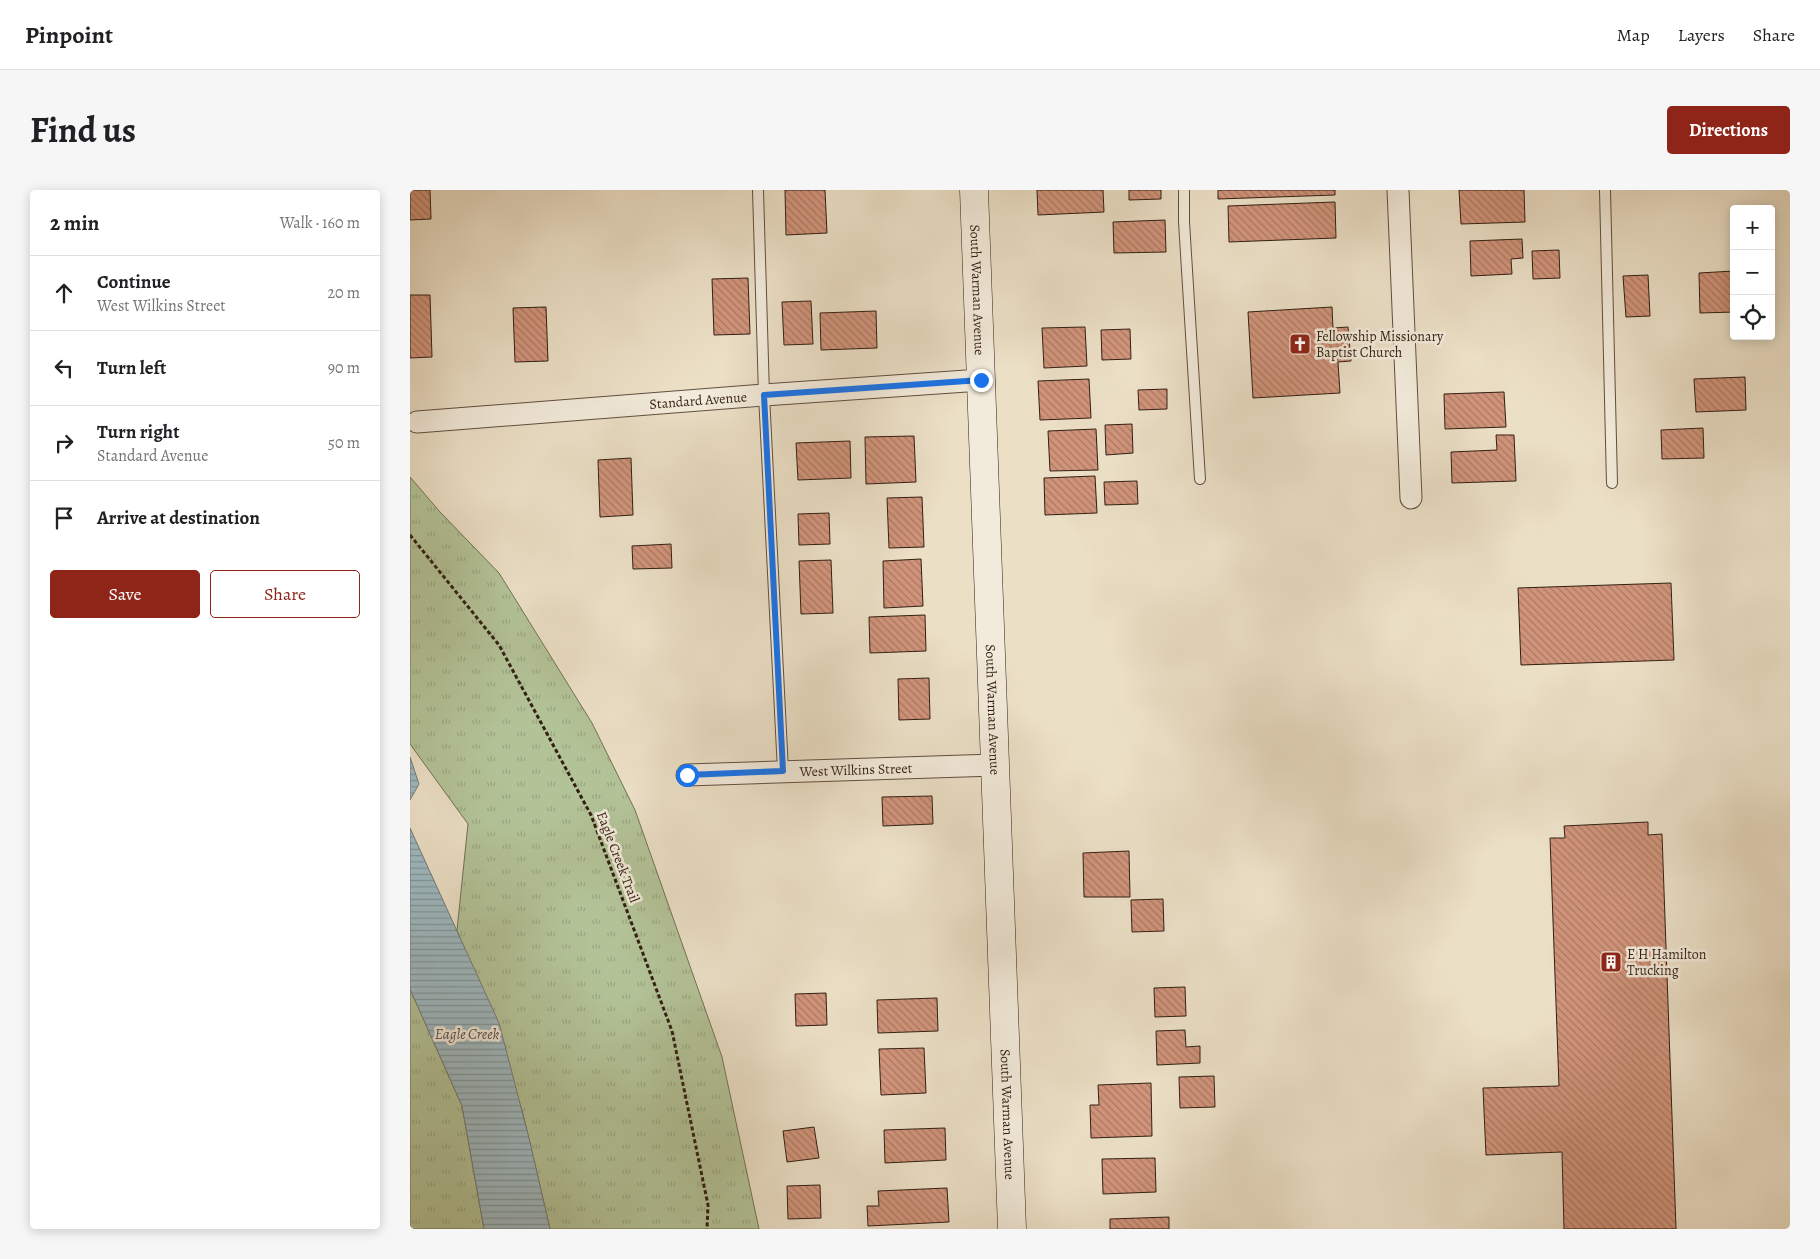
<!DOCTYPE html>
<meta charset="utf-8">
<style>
:root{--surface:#fff;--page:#f6f6f6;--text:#202124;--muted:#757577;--line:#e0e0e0;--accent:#8f2418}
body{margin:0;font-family:Alegreya,serif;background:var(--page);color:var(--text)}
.controls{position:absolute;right:15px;top:15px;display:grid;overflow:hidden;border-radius:5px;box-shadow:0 2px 12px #0003}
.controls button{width:45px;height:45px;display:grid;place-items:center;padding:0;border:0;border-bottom:1px solid var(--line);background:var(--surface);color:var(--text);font:25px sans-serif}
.stop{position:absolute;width:15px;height:15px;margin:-11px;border:4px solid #1a73e8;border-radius:50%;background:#fff}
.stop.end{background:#1a73e8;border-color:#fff;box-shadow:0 1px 5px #0008}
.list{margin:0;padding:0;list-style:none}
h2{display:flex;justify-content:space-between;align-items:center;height:65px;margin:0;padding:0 20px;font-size:21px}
h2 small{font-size:16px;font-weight:400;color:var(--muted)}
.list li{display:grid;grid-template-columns:32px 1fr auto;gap:15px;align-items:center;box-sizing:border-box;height:75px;padding:0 20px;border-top:1px solid var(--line)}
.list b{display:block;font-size:19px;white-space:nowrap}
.list p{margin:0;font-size:16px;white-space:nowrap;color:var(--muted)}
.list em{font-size:16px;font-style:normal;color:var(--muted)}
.actions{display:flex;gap:10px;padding:15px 20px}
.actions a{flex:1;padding:11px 0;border:1px solid var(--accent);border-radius:5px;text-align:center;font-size:18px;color:var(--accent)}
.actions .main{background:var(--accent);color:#fff}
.icon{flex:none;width:28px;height:28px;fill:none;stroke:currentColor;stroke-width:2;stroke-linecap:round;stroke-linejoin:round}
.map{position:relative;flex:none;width:1380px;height:1039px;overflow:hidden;border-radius:5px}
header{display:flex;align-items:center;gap:30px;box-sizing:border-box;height:70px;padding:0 25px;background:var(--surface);border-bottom:1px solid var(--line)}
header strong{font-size:24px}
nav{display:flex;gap:28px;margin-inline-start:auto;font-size:18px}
.intro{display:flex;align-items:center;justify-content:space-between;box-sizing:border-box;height:120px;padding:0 30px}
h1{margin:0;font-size:35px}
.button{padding:12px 22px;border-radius:5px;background:var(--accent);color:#fff;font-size:18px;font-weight:700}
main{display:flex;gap:30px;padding:0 30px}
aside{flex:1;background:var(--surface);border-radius:5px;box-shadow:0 2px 12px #0003}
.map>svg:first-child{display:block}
.grass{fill:url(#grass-tufts);stroke:#727155}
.water{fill:url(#water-rules);stroke:#737b7b}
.building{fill:url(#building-back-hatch);stroke:#321f12}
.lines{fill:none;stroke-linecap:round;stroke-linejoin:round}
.lane-casing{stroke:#604f3f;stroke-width:12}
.street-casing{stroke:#604f3f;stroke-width:23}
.secondary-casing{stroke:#321f12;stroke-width:29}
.path{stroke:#321f12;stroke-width:3;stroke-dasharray:4 2.5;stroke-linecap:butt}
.lane{stroke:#f2eada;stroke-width:10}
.street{stroke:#f2eada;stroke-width:21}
.secondary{stroke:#f2eada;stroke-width:28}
.route{stroke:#1a73e8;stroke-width:6}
.labels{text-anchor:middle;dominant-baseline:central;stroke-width:5;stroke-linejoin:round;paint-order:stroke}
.street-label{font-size:14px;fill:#321f12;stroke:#f2eada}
.poi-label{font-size:14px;fill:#321f12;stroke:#f2eada;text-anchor:start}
.water-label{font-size:15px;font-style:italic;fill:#524d47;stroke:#f2eada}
</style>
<header>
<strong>Pinpoint</strong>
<nav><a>Map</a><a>Layers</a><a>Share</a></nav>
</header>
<div class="intro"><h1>Find us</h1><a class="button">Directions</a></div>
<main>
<aside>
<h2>2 min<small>Walk · 160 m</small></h2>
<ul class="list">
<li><svg class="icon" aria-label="ahead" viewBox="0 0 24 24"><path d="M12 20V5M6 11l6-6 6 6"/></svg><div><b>Continue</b><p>West Wilkins Street</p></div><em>20 m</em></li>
<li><svg class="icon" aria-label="left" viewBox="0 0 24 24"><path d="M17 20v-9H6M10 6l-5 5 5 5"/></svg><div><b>Turn left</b></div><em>90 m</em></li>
<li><svg class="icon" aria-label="right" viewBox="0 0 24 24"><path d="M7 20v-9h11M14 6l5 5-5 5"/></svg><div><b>Turn right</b><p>Standard Avenue</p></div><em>50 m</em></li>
<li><svg class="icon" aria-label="arrive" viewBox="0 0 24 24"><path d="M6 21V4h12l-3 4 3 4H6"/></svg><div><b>Arrive at destination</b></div></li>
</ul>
<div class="actions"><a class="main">Save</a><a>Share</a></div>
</aside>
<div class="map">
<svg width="1380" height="1039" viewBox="0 0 1380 1039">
<defs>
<pattern id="grass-tufts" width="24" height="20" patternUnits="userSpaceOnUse" patternTransform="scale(1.25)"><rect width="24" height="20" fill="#b3c398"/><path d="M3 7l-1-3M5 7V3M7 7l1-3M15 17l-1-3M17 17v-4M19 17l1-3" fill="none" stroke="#9aa782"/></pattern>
<pattern id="water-rules" width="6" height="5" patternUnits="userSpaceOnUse" patternTransform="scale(1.25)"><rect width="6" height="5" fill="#9eb9c1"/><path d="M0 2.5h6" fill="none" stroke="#81969b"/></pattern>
<pattern id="building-back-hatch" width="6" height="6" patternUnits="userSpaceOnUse" patternTransform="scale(1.25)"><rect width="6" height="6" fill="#d1947b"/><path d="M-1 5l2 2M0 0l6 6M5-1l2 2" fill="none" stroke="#aa7863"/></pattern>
</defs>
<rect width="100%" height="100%" fill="#ebdfc6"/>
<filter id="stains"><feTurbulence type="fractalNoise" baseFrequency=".004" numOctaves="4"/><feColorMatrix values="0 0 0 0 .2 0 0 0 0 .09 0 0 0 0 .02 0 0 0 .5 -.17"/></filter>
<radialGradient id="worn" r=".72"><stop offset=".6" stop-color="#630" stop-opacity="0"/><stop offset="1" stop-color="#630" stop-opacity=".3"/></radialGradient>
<!-- grass -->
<g class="grass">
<polygon points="0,287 30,322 89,383 182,533 225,620 312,867 349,1039 140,1039 113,924 47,740 58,634 0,554"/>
<polygon points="0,799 52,916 74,1039 0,1039"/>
</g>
<!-- water -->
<g class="water">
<polygon points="0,567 9,594 0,610"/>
<polygon points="0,638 89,833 119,948 140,1039 74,1039 52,916 0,799"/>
</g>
<!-- building -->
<g class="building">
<polygon points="0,0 20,0 21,29 0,30"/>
<polygon points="375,0 415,0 417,43 376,45"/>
<polygon points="627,0 693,0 694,22 628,25"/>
<polygon points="719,0 751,0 751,9 719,10"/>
<polygon points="808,0 925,0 925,5 808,9"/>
<polygon points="1049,0 1114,0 1115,32 1051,34"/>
<polygon points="925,12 926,48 819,52 818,16"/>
<polygon points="755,30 756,62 704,63 703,32"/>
<polygon points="1112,49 1113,68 1101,69 1102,84 1061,86 1060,51"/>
<polygon points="1149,60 1150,88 1123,89 1122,61"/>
<polygon points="1324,81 1324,122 1290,123 1289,83"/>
<polygon points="1238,85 1240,126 1216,127 1213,86"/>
<polygon points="338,88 340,144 304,145 302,89"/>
<polygon points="0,105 20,105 22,167 0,168"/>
<polygon points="401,111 403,154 374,155 372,112"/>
<polygon points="136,117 138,171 105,172 103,118"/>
<polygon points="922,117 923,138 938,137 941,171 928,172 930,203 843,208 838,122"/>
<polygon points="466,121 467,158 411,160 410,123"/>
<polygon points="675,137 677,176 634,178 632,138"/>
<polygon points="720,139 721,169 692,170 691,140"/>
<polygon points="1335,187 1336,220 1286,222 1284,189"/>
<polygon points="679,189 681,228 630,230 628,191"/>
<polygon points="757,199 757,219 729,220 728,200"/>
<polygon points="1094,202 1096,237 1035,239 1034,204"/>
<polygon points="722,234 723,263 696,265 695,235"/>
<polygon points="1293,238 1294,268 1252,269 1251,240"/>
<polygon points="686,239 688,280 640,281 638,241"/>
<polygon points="1086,245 1104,245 1106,291 1042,293 1041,262 1087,260"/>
<polygon points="504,246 506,292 456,294 455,247"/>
<polygon points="440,251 441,288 388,290 386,253"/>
<polygon points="221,268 223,325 190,327 188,270"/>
<polygon points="685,286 687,323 635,325 634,288"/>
<polygon points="727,291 728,314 695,315 694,292"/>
<polygon points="512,307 514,357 479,358 477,308"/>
<polygon points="419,323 420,354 389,355 388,324"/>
<polygon points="261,354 262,378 223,379 222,356"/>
<polygon points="511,369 513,416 474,418 473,371"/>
<polygon points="421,370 423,423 391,424 389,371"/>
<polygon points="1261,393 1264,470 1111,475 1108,398"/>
<polygon points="515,425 516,461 460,463 459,427"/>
<polygon points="519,488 520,529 489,530 488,489"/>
<polygon points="522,606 523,634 473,636 472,607"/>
<polygon points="1238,632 1238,645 1252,644 1266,1039 1154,1039 1152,962 1076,965 1073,898 1149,896 1140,648 1155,648 1154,636"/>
<polygon points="719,661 720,707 674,707 673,663"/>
<polygon points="753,709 754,741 722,742 721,710"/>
<polygon points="775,797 776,826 745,827 744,798"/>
<polygon points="416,803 417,835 386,836 385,804"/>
<polygon points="527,808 528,841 468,843 467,810"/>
<polygon points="775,840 776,857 790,856 790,873 747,875 746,841"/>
<polygon points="514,858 516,903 471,905 469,859"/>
<polygon points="804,886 805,917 770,918 769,887"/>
<polygon points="741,893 742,946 681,948 680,915 689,915 688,895"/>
<polygon points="404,937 409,968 377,972 373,941"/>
<polygon points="535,938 536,970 475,973 474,940"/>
<polygon points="745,968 746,1002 693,1004 692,969"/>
<polygon points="410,995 411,1028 378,1029 377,996"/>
<polygon points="537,998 539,1032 458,1036 457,1016 469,1016 468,1001"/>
<polygon points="759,1027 759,1039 700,1039 700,1029"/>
</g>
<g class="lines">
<!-- lane casing -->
<g class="lane-casing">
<g id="lane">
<polyline points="348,0 354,205 373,581"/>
<polyline points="774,0 774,32 790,289"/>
<polyline points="1195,0 1202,293"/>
</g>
</g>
<!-- street casing -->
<g class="street-casing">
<g id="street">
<polyline points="988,0 1001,308"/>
<path id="s1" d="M7,232L354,205L571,190"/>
<path id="s2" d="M277,585L585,575"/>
</g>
</g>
<!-- secondary casing -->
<g class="secondary-casing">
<g id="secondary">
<path id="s3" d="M564,0L602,1039"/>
</g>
</g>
<!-- path -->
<polyline class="path" points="0,345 89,455 181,625 262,841 298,1015 297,1039"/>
<!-- lane -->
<use href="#lane" class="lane"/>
<!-- street -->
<use href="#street" class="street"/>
<!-- secondary -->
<use href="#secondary" class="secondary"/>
</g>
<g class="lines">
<!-- route -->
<polyline class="route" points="277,585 373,581 354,205 571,190"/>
</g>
<!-- icons -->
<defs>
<g id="church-square" transform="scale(1.125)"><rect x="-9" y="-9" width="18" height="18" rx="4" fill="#8f2418" stroke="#f2eada"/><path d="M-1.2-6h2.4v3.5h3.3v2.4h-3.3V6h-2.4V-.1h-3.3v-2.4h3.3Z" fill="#fff"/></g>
<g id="building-square" transform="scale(1.125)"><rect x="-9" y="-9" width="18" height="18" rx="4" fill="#8f2418" stroke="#f2eada"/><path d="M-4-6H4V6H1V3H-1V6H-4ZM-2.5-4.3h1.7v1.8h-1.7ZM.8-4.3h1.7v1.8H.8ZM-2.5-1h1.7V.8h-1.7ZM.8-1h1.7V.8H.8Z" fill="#fff"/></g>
</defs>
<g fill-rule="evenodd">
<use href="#church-square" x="890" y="154"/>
<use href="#building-square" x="1201" y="772"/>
</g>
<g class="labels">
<!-- street labels -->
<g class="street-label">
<text stroke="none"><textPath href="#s3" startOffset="100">South Warman Avenue</textPath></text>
<text stroke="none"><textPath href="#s1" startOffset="282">Standard Avenue</textPath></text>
<text stroke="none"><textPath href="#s3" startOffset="520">South Warman Avenue</textPath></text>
<text stroke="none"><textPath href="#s2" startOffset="169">West Wilkins Street</textPath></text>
<text transform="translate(208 667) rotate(69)">Eagle Creek Trail</text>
<text stroke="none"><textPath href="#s3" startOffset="925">South Warman Avenue</textPath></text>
</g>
<!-- poi labels -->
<g class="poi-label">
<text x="906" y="146">Fellowship Missionary<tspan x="906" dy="16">Baptist Church</tspan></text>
<text x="1217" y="764">E H Hamilton<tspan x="1217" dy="16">Trucking</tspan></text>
</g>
<!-- water labels -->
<g class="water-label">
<text x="57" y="844">Eagle Creek</text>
</g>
</g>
<rect width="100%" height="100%" filter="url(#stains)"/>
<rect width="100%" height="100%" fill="url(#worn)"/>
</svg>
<div class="controls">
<button>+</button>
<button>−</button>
<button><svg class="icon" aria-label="locate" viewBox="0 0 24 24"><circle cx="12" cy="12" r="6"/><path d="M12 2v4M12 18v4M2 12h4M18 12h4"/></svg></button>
</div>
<div class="stop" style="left:277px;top:585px"></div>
<div class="stop end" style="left:571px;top:190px"></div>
</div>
</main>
